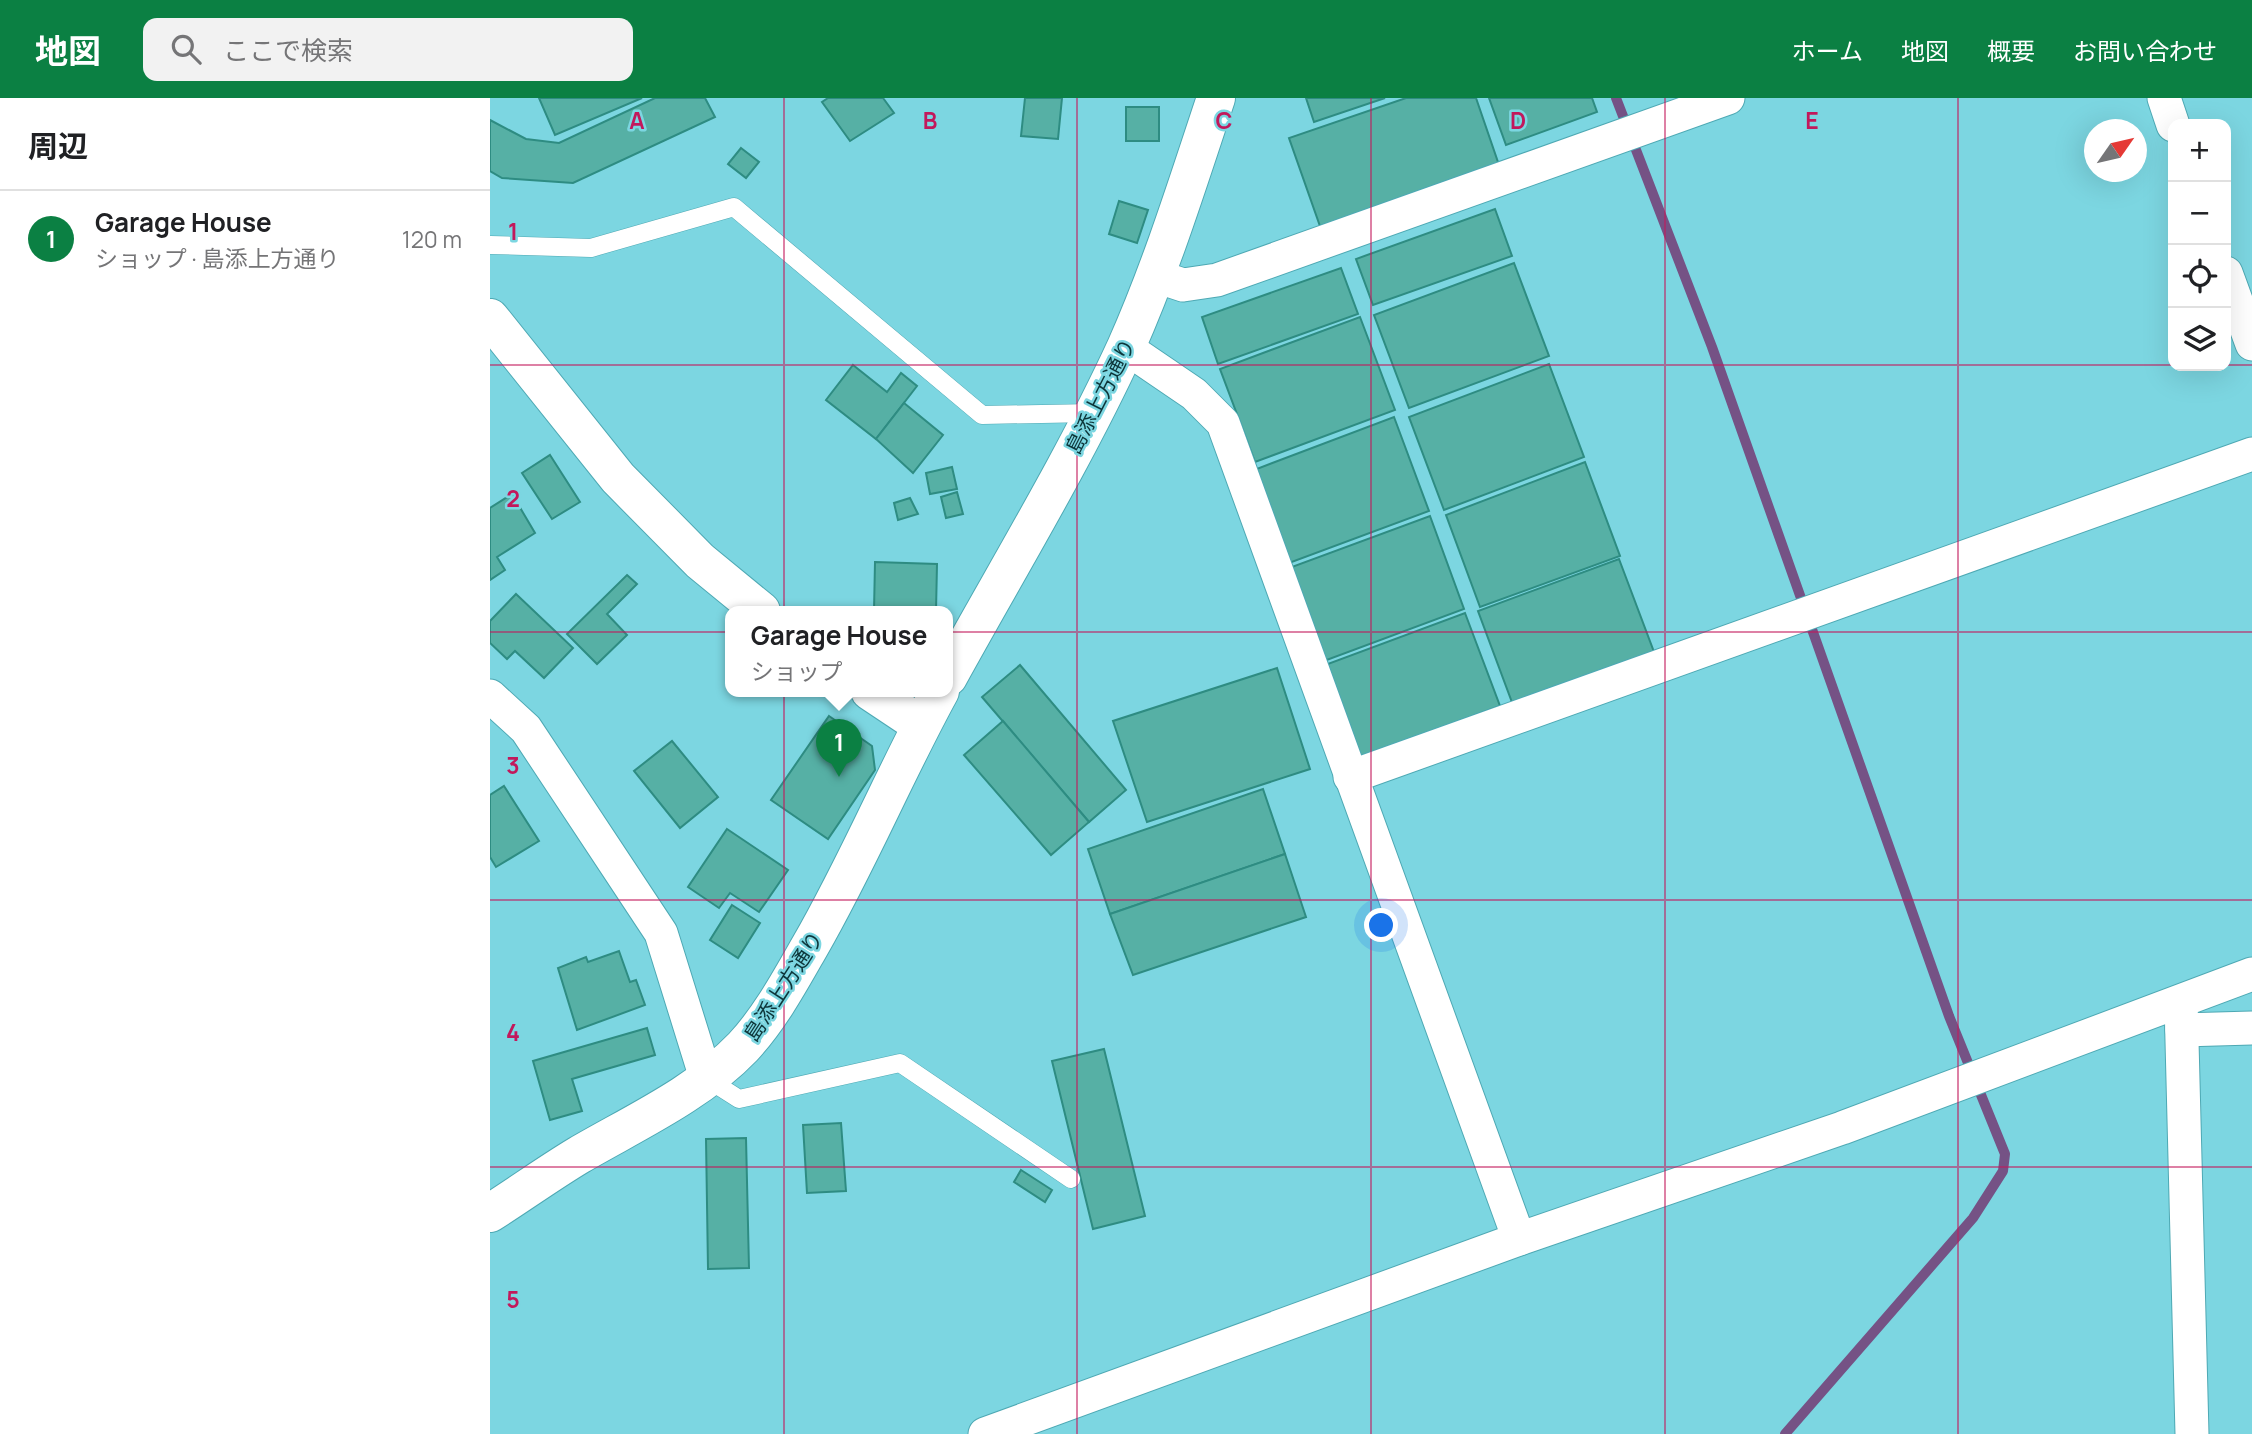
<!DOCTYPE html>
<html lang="ja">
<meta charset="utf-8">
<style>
:root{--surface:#fff;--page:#f2f2f2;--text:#202124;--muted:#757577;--line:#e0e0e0;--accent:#0b8043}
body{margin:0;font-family:Manrope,"Noto Sans JP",sans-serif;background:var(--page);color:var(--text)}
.controls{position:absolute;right:21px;top:21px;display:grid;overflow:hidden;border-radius:14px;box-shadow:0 7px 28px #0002}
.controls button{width:63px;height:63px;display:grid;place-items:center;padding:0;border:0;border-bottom:2px solid var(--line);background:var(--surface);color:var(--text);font:35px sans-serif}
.compass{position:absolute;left:1594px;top:21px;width:63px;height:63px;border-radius:50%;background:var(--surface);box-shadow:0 7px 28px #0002;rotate:56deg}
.you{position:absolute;left:892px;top:828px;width:24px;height:24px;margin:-18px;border:5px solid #fff;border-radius:50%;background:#1a73e8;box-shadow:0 0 0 10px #1a73e833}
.badge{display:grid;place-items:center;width:46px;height:46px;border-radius:50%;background:var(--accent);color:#fff;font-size:23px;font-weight:700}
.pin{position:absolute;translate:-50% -58px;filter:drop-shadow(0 2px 4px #0008)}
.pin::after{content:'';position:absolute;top:37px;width:24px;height:21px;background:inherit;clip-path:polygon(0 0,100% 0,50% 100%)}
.popup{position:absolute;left:235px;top:508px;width:228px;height:91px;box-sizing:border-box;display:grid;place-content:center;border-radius:14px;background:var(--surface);filter:drop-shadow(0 2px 5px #0005);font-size:23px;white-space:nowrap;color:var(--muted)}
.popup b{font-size:26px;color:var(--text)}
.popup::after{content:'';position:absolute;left:50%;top:100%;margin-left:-14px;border:14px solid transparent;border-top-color:var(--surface)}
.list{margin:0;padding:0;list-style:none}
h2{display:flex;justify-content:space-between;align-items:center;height:91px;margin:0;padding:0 28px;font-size:30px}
h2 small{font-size:23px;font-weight:400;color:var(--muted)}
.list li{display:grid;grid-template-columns:46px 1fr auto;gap:21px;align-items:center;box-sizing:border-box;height:98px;padding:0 28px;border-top:2px solid var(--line)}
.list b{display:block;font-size:26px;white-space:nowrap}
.list p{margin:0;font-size:23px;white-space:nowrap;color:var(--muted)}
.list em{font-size:23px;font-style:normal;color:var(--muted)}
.icon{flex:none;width:38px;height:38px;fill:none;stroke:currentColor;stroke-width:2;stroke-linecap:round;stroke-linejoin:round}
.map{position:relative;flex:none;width:1762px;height:1336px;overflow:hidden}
header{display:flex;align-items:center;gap:42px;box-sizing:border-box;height:98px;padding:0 35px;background:var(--accent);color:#fff}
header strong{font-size:33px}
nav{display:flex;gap:38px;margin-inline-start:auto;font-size:24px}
.search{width:490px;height:63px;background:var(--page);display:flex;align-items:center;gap:18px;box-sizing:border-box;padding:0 24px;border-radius:14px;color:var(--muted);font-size:26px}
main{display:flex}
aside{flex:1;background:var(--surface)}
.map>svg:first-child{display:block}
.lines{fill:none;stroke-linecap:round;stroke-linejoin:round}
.stream{stroke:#755285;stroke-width:10}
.building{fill:#56b0a5;stroke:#2e8c82;stroke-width:2}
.lane-casing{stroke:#4ea9b4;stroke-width:19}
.street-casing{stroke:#4ea9b4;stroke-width:35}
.secondary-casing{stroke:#4ea9b4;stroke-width:40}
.lane{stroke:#fff;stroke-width:18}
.street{stroke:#fff;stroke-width:33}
.secondary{stroke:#fff;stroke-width:38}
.grid{fill:none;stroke:#c2185b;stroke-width:2;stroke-opacity:0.55}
.labels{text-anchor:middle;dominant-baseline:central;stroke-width:5;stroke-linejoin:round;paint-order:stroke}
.street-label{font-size:21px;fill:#0d3539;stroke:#7cd6e1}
.grid-label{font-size:23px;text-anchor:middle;font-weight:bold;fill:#c2185b;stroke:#7cd6e1;stroke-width:5;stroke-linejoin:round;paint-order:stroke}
</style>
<header>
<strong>地図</strong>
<div class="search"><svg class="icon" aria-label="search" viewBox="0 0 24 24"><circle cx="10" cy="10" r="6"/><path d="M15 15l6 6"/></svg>ここで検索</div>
<nav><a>ホーム</a><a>地図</a><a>概要</a><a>お問い合わせ</a></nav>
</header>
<main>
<aside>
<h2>周辺<small></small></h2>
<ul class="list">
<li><span class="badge">1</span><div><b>Garage House</b><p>ショップ · 島添上方通り</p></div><em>120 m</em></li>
</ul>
</aside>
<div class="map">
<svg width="1762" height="1336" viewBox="0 0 1762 1336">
<rect width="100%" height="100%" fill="#7cd6e1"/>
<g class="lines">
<!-- stream -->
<polyline class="stream" points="1126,0 1222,249 1459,918 1515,1056 1513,1073 1483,1120 1295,1336"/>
</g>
<!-- building -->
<g class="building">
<polygon points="49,0 152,0 65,37"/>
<polygon points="165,0 215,0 225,19 83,85 12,80 0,73 0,22 36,41 69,45"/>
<polygon points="338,0 393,0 404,15 360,43 332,4"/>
<polygon points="535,0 572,0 568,41 531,38"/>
<polygon points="816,0 895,0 824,24"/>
<polygon points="916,0 986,0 1010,70 831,131 799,40"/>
<polygon points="999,0 1102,0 1107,14 1016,47"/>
<rect x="636" y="9" width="33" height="34"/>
<polygon points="251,50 269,64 256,80 238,66"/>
<polygon points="629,103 658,112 647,145 619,136"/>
<polygon points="1005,111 1022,158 883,207 866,161"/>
<polygon points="1024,165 1059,258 919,310 884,217"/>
<polygon points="851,170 868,216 728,266 712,219"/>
<polygon points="870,219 905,312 765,364 730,271"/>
<polygon points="1059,266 1094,359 954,412 919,319"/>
<polygon points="363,267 397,294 411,275 427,288 386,341 336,302"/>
<polygon points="414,305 453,337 423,375 386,341"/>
<polygon points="904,319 939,413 799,465 764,372"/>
<polygon points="60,357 90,404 62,421 32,375"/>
<polygon points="1095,364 1130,458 990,509 956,417"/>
<polygon points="462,369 467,391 440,396 436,375"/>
<polygon points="467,394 473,416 456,420 451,399"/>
<polygon points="22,396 45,435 7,459 15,472 0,482 0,410"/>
<polygon points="420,400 428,416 408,422 404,405"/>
<polygon points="940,418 974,511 834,563 799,470"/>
<polygon points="1129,461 1164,554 1023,607 988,513"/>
<polygon points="385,464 447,466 446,513 384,513"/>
<polygon points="137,477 147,486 117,516 137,537 107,566 77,536"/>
<polygon points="26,496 83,550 54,580 25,553 17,561 0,545 0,523"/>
<polygon points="975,515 1010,608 870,660 835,567"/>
<polygon points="530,567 636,692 599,724 492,599"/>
<polygon points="787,570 820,671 657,724 623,623"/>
<polygon points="339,618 382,648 385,672 338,741 281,702"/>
<polygon points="513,623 599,724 561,757 474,657"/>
<polygon points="182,643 228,699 190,730 144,673"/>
<polygon points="14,688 49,743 6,769 0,759 0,697"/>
<polygon points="773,691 795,756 620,816 598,751"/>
<polygon points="237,731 298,772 269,814 240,795 229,810 198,789"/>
<polygon points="795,756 816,819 643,877 620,816"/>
<polygon points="242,807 270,825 248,860 220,842"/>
<polygon points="129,853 140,884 146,882 155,907 87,932 68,870 96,859 98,864"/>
<polygon points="157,930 165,957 82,981 92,1013 60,1022 43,963"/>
<polygon points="614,951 655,1118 603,1131 562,963"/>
<polygon points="351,1025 356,1093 317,1095 313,1027"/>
<polygon points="256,1040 259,1170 218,1171 216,1041"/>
<polygon points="531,1072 562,1092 555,1104 524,1084"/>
</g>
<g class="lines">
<!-- lane casing -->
<g class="lane-casing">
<g id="lane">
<polyline points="0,147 101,150 244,109 492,317 603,315"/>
<polyline points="216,980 249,1001 410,965 581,1081"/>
</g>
</g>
<!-- street casing -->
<g class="street-casing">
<g id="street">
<polyline points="1674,0 1683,27"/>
<polyline points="1736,175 1762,246"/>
<polyline points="666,178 693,187 727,182 1238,0"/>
<polyline points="635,249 704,296 733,325 1029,1141"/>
<polyline points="0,598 36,631 171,835 216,980"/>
<polyline points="860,679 1762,356"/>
<polyline points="1691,904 1702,1336"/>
<polyline points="1692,932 1762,930"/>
<polyline points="495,1336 1029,1141 1352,1030 1762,876"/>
</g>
</g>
<!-- secondary casing -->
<g class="secondary-casing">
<g id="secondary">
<polyline points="0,220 128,380 210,463 271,513"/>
<path d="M458,579C518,470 584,362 636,249C672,168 698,84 726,0"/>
<polyline points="380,593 431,627"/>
<path d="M0,1115C30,1096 59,1075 89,1057C144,1025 208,996 253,949C280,920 300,883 320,848C368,765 404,677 450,593"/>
</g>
</g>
<!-- lane -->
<use href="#lane" class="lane"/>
<!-- street -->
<use href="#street" class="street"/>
<!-- secondary -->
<use href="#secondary" class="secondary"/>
</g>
<!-- grid -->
<path class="grid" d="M294,0V1336M587,0V1336M881,0V1336M1175,0V1336M1468,0V1336M0,267H1683M1736,267H1762M0,534H1762M0,802H1762M0,1069H1762"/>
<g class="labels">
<!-- street labels -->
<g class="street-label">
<text transform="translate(610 298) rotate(-63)">島添上方通り</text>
<text transform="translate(293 888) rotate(-57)">島添上方通り</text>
</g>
</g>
<g class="grid-label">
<text x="147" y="31">A</text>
<text x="440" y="31">B</text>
<text x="734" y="31">C</text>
<text x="1028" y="31">D</text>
<text x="1322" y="31">E</text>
<text x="23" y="142">1</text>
<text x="23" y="409">2</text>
<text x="23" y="676">3</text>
<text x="23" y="943">4</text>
<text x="23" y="1210">5</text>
</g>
</svg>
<div class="controls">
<button>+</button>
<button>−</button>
<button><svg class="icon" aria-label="locate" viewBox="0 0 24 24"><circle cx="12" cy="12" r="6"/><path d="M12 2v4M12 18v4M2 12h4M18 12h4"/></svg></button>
<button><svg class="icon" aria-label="layers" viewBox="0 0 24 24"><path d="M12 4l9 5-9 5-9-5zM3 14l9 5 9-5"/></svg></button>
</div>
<svg class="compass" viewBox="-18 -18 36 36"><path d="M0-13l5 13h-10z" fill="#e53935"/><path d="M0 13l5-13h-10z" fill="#757577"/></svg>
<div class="you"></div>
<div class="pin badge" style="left:349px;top:679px">1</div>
<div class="popup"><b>Garage House</b>ショップ</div>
</div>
</main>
